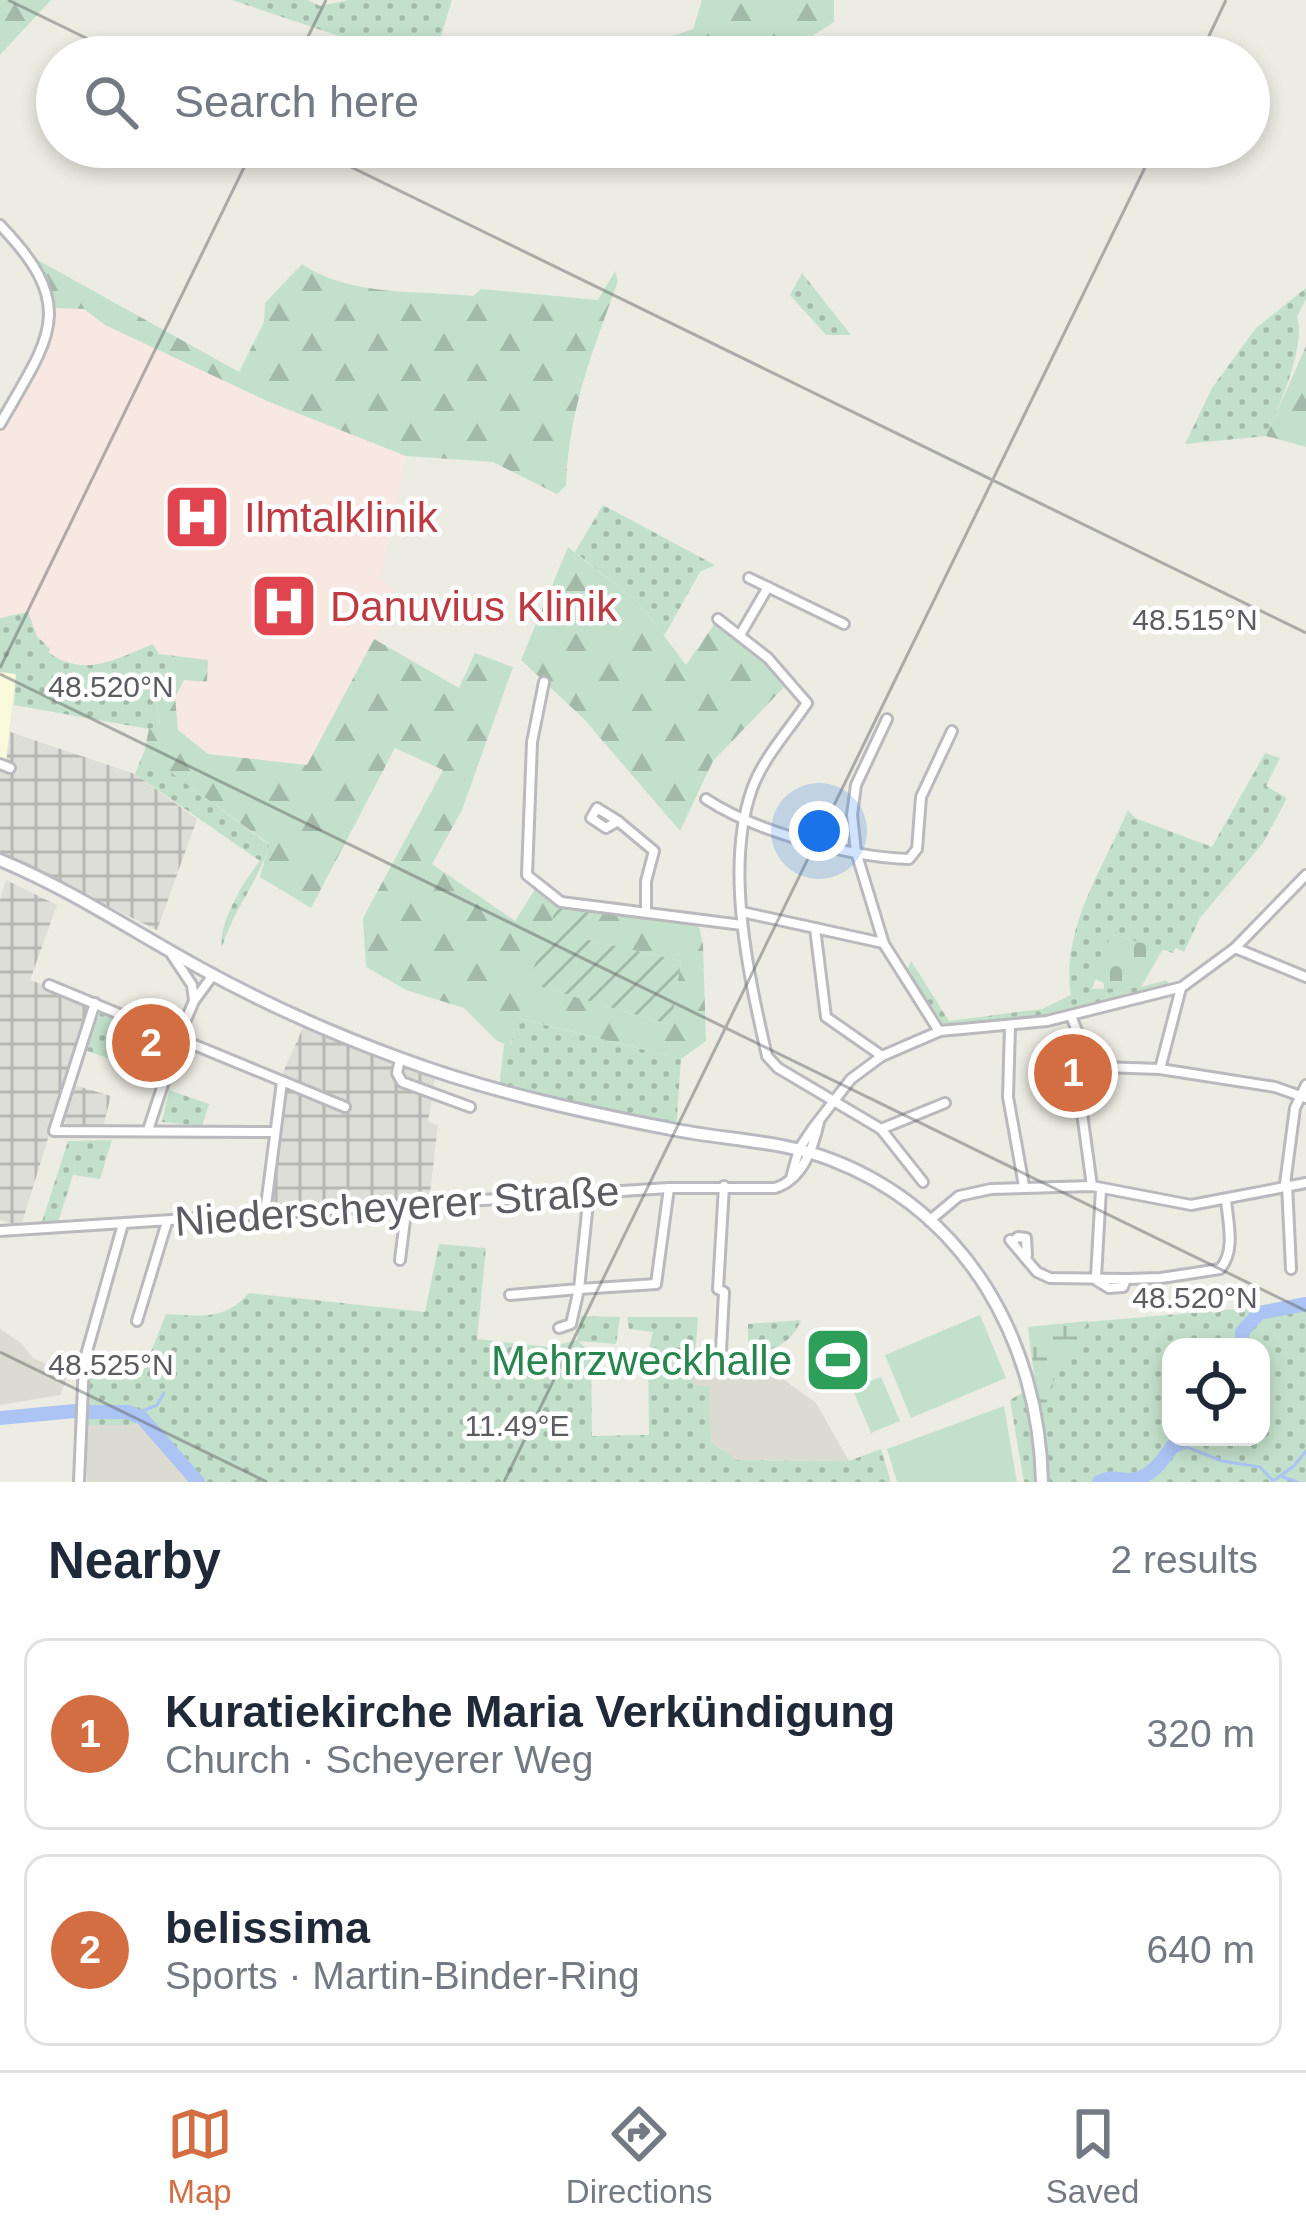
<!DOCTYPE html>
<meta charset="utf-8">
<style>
:root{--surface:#fff;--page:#f6f6f7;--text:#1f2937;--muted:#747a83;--line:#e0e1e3;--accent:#d36e43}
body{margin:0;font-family:Arial,sans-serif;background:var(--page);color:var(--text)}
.controls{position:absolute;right:36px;bottom:36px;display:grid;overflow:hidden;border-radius:24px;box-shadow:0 6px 18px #0003}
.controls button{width:108px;height:108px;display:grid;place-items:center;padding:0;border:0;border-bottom:3px solid var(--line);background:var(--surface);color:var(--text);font:60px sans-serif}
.you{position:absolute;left:819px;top:831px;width:42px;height:42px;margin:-30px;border:9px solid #fff;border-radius:50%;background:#1a73e8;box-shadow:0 0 0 18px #1a73e833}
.badge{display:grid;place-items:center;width:78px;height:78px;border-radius:50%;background:var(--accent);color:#fff;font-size:39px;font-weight:700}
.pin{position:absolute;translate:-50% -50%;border:6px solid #fff;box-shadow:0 3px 12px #0006}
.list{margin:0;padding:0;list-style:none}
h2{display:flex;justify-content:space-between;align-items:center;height:156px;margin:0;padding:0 48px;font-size:51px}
h2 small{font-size:39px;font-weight:400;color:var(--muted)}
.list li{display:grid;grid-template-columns:78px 1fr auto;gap:36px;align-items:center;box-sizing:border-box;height:192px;margin:0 24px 24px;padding:0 24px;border:3px solid var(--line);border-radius:24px}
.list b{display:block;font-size:45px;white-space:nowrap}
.list p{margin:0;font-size:39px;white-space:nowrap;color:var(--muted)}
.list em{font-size:39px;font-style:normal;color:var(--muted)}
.icon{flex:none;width:66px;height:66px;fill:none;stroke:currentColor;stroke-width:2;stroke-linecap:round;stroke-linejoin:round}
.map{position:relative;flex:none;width:1306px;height:1482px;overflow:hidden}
.search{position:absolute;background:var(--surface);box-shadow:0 6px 18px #0003;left:36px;right:36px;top:36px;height:132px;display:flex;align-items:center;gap:30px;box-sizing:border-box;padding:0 42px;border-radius:66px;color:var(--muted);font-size:45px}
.sheet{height:588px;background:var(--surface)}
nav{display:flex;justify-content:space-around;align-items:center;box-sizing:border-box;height:168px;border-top:3px solid var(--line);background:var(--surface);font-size:33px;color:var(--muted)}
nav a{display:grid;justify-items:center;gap:6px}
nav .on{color:var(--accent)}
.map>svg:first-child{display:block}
.commercial{fill:#f9f9db}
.industrial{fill:url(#industrial-grid)}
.education{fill:#dcdbd2}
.medical{fill:#f7e8e1}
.grass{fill:url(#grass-dots);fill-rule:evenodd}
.forest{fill:url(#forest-firs)}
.wetland{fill:url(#wetland-marsh)}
.cemetery{fill:url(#cemetery-stones)}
.garden{fill:url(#garden-furrows)}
.pitch{fill:#c3e1ca}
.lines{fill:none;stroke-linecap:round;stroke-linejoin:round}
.stream{stroke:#acc4f4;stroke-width:3}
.river{stroke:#acc4f4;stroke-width:14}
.minor-casing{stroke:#b9b9be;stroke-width:14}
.secondary-casing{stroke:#b9bac0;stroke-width:16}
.minor{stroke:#fff;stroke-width:8}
.secondary{stroke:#fff;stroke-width:10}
.ticks{fill:none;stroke:#5c5d62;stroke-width:3;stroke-opacity:0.45}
.labels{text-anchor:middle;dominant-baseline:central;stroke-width:9;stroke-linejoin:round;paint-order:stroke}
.health-label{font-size:42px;fill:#be3a42;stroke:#fff;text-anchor:start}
.street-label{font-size:42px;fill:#5c5d62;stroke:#fff}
.leisure-label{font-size:42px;fill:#27864d;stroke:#fff;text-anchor:end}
.ticks-label{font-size:30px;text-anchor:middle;fill:#5c5d62;stroke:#fff;stroke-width:9;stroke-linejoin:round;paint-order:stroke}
</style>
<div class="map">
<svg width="1306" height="1482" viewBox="0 0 1306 1482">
<defs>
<pattern id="industrial-grid" width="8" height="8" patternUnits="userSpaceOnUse" patternTransform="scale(3)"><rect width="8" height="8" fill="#deded8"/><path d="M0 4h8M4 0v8" fill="none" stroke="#b7b7b3"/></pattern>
<pattern id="grass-dots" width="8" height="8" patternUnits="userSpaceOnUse" patternTransform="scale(3)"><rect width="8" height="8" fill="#c3e1ca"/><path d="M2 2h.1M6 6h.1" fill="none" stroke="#a2baa7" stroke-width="1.8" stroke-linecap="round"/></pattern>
<pattern id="forest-firs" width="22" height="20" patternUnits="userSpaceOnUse" patternTransform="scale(3)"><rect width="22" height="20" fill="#c3e1ca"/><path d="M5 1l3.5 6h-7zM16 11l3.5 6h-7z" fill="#a2baa7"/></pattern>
<pattern id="wetland-marsh" width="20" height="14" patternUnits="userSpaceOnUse" patternTransform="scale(3)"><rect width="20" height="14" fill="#c3e1ca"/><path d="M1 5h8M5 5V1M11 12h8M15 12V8" fill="none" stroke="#a2baa7"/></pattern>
<pattern id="cemetery-stones" width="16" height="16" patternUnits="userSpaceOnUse" patternTransform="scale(3)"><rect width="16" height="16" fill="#c3e1ca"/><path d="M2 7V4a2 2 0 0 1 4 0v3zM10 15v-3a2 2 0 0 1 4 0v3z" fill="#a2baa7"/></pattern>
<pattern id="garden-furrows" width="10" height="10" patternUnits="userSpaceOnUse" patternTransform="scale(3)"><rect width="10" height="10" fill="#c3e1ca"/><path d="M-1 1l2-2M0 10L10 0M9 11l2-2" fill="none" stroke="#a2baa7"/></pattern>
</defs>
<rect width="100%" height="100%" fill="#ecece3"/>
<!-- commercial -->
<polygon class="commercial" points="0,672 16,674 5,766 0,764"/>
<!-- industrial -->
<g class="industrial">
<polygon points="10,732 135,774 197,819 157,930 0,854 0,764 6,765"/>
<polygon points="6,880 57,905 30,980 90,1002 21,1226 0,1220 0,899"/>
<polygon points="306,1021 436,1071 428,1122 438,1125 429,1201 277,1211 268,1204 280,1132 281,1077"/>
<polygon points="74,1085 111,1096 103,1126 66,1124 63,1118"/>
</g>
<!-- education -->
<g class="education">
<polygon points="0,1329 21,1343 33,1358 62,1371 61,1376 67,1378 60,1395 0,1405"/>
<polygon points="654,1341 697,1357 760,1362 816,1403 849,1461 737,1460 652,1423"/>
<polygon points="139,1420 197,1482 87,1482 86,1425"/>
</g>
<!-- medical -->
<polygon class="medical" points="55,308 84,308 105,325 267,401 406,456 381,578 394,589 374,639 308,765 208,754 177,730 16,674 0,672 0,432 46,348"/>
<!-- grass -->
<g class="grass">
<polygon points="232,0 308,0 320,6 349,0 452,0 437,49 431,57 402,57"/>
<polygon points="802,273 851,335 826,335 790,295"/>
<path d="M1306,288V299L1297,317C1306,345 1280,405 1266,436L1185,444L1212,388L1256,328Z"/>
<polygon points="603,505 715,565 700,572 664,636 639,603 575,552"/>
<path d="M28,612L37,636L50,649L49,653C85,678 116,659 153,644L159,654L176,656L154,689L160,726L149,729L14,705L16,674L0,672V618Z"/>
<path d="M144,752L269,845C259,881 233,910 222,947C218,923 245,879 260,861L135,774Z"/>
<path d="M1265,753L1280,758L1266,786L1287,798L1263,843L1200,918L1184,952L1176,948L1173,953L1112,934L1092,989L1141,987L1167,980L1169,986L1051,1015L942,1029L907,970L911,961L949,1021L1042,1009L1071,995C1060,931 1103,868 1128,810L1135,818L1212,847Z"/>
<polygon points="100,1013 132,1024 118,1062 85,1050"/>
<polygon points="517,1018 681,1059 676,1130 499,1090 504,1044 511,1045"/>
<polygon points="169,1090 209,1104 202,1126 162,1122"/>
<polygon points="112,1140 100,1179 73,1175 58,1222 42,1222 68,1141"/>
<path d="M439,1244L486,1248L477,1339L549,1347L577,1340L581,1316L620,1317L616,1344L578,1341L591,1352L592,1436L649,1435L648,1351L653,1332L629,1329L627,1317H698L693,1385L709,1386L711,1442L737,1460L849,1461L881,1449L891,1482H197L139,1421L131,1425H86V1373L95,1369L141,1377L166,1314C200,1316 224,1321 249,1293L425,1312Z"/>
<path d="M1306,1303V1482H1047L1028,1327ZM1171,1347H1261V1437H1171Z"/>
<path d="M801,1320C791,1344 773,1352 748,1353V1324Z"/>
<polygon points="1025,1391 1036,1482 1024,1482 1010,1400"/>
</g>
<!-- forest -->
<g class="forest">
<polygon points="0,0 51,0 0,55"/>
<polygon points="702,0 834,0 834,22 779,57 612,57 693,29"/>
<path d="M36,259L239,372L264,322L265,303L302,264C350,297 417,290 473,296L481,289L598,300L615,271L618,281C592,354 569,407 566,486L557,494L493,462L406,456L267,401L105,325L84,309L55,308L48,278Z"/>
<polygon points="1306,346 1306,447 1266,436"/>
<polygon points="568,547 639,603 686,665 717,620 788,683 713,761 680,831 583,718 521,660"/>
<polygon points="374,639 459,688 475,653 513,667 462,810 432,864 515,921 535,889 557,906 529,983 670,1025 681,961 583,939 589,909 698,923 703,944 706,1041 681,1059 518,1018 510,1046 497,1041 464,1008 406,990 366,967 363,918 443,770 395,748 311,908 260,877 269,844 144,753 149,729 160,725 154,689 176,656 208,660 207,682 184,680 175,697 178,730 208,754 307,765"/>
</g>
<!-- wetland -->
<path class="wetland" d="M1088,1321C1075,1350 1052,1372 1047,1402L1039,1406L1028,1327Z"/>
<!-- cemetery -->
<g class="cemetery">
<polygon points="1111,934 1163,949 1141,987 1104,989 1104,983 1095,979"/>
<polygon points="1053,1052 1085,1055 1090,1073 1085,1097 1060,1096 1053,1074 1057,1058"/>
</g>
<!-- garden -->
<polygon class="garden" points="557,906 589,909 584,939 681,961 671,1025 528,983"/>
<!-- pitch -->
<g class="pitch">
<polygon points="980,1315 1006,1378 911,1418 885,1355"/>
<polygon points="881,1377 900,1421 871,1433 852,1388"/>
<polygon points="1004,1406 1017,1482 897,1482 887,1449"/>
</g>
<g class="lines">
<!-- stream -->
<g class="stream">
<polyline points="135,1414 157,1405 164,1393"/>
<polyline points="1166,1455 1187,1447 1222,1461 1260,1467 1273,1481 1294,1466 1306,1451"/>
<polyline points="1283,1477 1298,1482"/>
</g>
<!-- river -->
<g class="river">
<polyline points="1243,1347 1242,1332 1259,1313 1306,1304"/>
<polyline points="86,1412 128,1412 142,1418 198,1482"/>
<polyline points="0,1418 75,1411"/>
<path d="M1099,1482C1111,1476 1115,1479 1128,1480C1153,1480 1166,1455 1179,1437"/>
</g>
<!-- minor casing -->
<g class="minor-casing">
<g id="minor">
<path d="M0,225C79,307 50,337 0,424"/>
<polyline points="749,578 844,624"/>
<path d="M718,619L768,658L807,703C789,730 763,758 752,789C724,868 749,977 767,1056L778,1068L881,1129L923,1182"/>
<polyline points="740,635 768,587"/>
<polyline points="544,682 532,742 527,875 561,902 742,925"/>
<polyline points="887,719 856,785 852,815 856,852 884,944 939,1031"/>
<polyline points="0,764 10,768"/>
<path d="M706,799C756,832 849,857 909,859L917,849L921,797L952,731"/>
<polygon points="597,808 618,821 606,828 591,818"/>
<polyline points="618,821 654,851 646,881 646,911"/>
<polyline points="742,912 883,943"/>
<polyline points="815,928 826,1017 882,1056"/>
<polyline points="1235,948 1306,977"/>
<polyline points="172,955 192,985 194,1000"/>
<polyline points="49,985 345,1107"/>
<polyline points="95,1003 54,1131 275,1132"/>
<polyline points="1071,1016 1092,1068 1092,1087 1082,1113 1092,1186"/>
<polyline points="1010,1026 1008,1097 1024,1186"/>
<polyline points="400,1059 397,1073 402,1082 470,1107"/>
<polyline points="1102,1067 1160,1069 1181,988"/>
<polyline points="1160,1069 1275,1087 1306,1098"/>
<polyline points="881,1129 945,1103"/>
<polyline points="148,1130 179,1036 194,1001 213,975"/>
<polyline points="791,1178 799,1149 813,1128 851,1079 882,1056 940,1031 1047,1021 1182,987 1235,948 1306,875"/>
<polyline points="1285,1184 1295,1108 1306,1085"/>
<polyline points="1287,1184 1291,1269"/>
<polyline points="265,1213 282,1082"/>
<polyline points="929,1221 959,1196 991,1189 1092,1186 1191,1205 1306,1183"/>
<path d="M0,1231L669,1188H775C802,1180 813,1149 819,1122"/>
<polyline points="1010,1240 1037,1272 1050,1278 1126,1279 1123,1287 1109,1288 1096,1280"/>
<polyline points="1012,1242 1018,1237 1026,1238 1027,1255"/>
<polyline points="400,1260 407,1204"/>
<polyline points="1096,1277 1101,1189"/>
<path d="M1126,1279L1161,1278L1220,1269C1236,1251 1228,1223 1226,1200"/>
<polyline points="510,1295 579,1289 589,1193"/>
<polyline points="137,1321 167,1222"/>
<polyline points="559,1328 571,1324 579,1289 656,1284 669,1188"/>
<polyline points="721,1351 724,1292 718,1289 724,1186"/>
<polyline points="79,1482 84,1362 123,1224"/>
</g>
</g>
<!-- secondary casing -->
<g class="secondary-casing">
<path id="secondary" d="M0,860C70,889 134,932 200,968C264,1003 330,1033 399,1058C487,1091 579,1111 671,1129C724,1140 781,1140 832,1160C967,1212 1039,1342 1042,1482"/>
</g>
<!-- minor -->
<use href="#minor" class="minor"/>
<!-- secondary -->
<use href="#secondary" class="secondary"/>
</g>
<!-- ticks -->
<path class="ticks" d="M8,0L125,57M298,57L326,0M1199,57L1226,0M310,147L1306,633M0,668L254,147M0,674L1306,1311M0,1352L267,1482M504,1482L1155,147"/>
<!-- icons -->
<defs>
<g id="hospital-square" transform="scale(3.45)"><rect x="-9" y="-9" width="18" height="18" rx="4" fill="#e0444e" stroke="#fff"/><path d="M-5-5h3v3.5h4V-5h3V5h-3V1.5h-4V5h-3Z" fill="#fff"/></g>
<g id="stadium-square" transform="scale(3.45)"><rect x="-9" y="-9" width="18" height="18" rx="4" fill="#2e9e5b" stroke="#fff"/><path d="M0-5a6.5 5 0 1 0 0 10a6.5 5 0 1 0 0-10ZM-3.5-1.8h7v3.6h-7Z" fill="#fff"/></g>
</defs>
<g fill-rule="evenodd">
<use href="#hospital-square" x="197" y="517"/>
<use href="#hospital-square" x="284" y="606"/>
<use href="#stadium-square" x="838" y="1360"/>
</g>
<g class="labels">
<!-- health labels -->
<g class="health-label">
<text x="244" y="517">Ilmtalklinik</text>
<text x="330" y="606">Danuvius Klinik</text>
</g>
<!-- street labels -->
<g class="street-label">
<text transform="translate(397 1206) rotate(-4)">Niederscheyerer Straße</text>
</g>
<!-- leisure labels -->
<g class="leisure-label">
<text x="792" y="1360">Mehrzweckhalle</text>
</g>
</g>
<g class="ticks-label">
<text x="1195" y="630">48.515°N</text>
<text x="111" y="697">48.520°N</text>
<text x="1195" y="1308">48.520°N</text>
<text x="111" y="1375">48.525°N</text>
<text x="517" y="1436">11.49°E</text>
</g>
</svg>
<div class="controls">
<button><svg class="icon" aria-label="locate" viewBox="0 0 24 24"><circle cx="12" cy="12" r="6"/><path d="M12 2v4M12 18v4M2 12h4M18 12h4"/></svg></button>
</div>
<div class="you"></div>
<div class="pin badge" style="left:1073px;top:1073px">1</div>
<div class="pin badge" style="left:151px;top:1043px">2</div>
<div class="search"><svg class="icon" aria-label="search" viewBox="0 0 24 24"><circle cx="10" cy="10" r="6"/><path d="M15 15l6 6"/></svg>Search here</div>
</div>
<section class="sheet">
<h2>Nearby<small>2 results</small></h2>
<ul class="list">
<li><span class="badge">1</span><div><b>Kuratiekirche Maria Verkündigung</b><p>Church · Scheyerer Weg</p></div><em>320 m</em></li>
<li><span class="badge">2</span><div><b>belissima</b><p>Sports · Martin-Binder-Ring</p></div><em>640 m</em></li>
</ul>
</section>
<nav>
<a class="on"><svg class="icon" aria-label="map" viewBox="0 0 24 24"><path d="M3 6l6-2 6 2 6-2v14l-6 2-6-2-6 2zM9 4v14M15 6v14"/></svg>Map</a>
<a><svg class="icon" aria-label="directions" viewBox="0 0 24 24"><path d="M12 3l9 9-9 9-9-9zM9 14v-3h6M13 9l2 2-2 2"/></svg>Directions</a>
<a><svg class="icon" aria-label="saved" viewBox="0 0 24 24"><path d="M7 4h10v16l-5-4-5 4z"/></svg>Saved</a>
</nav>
